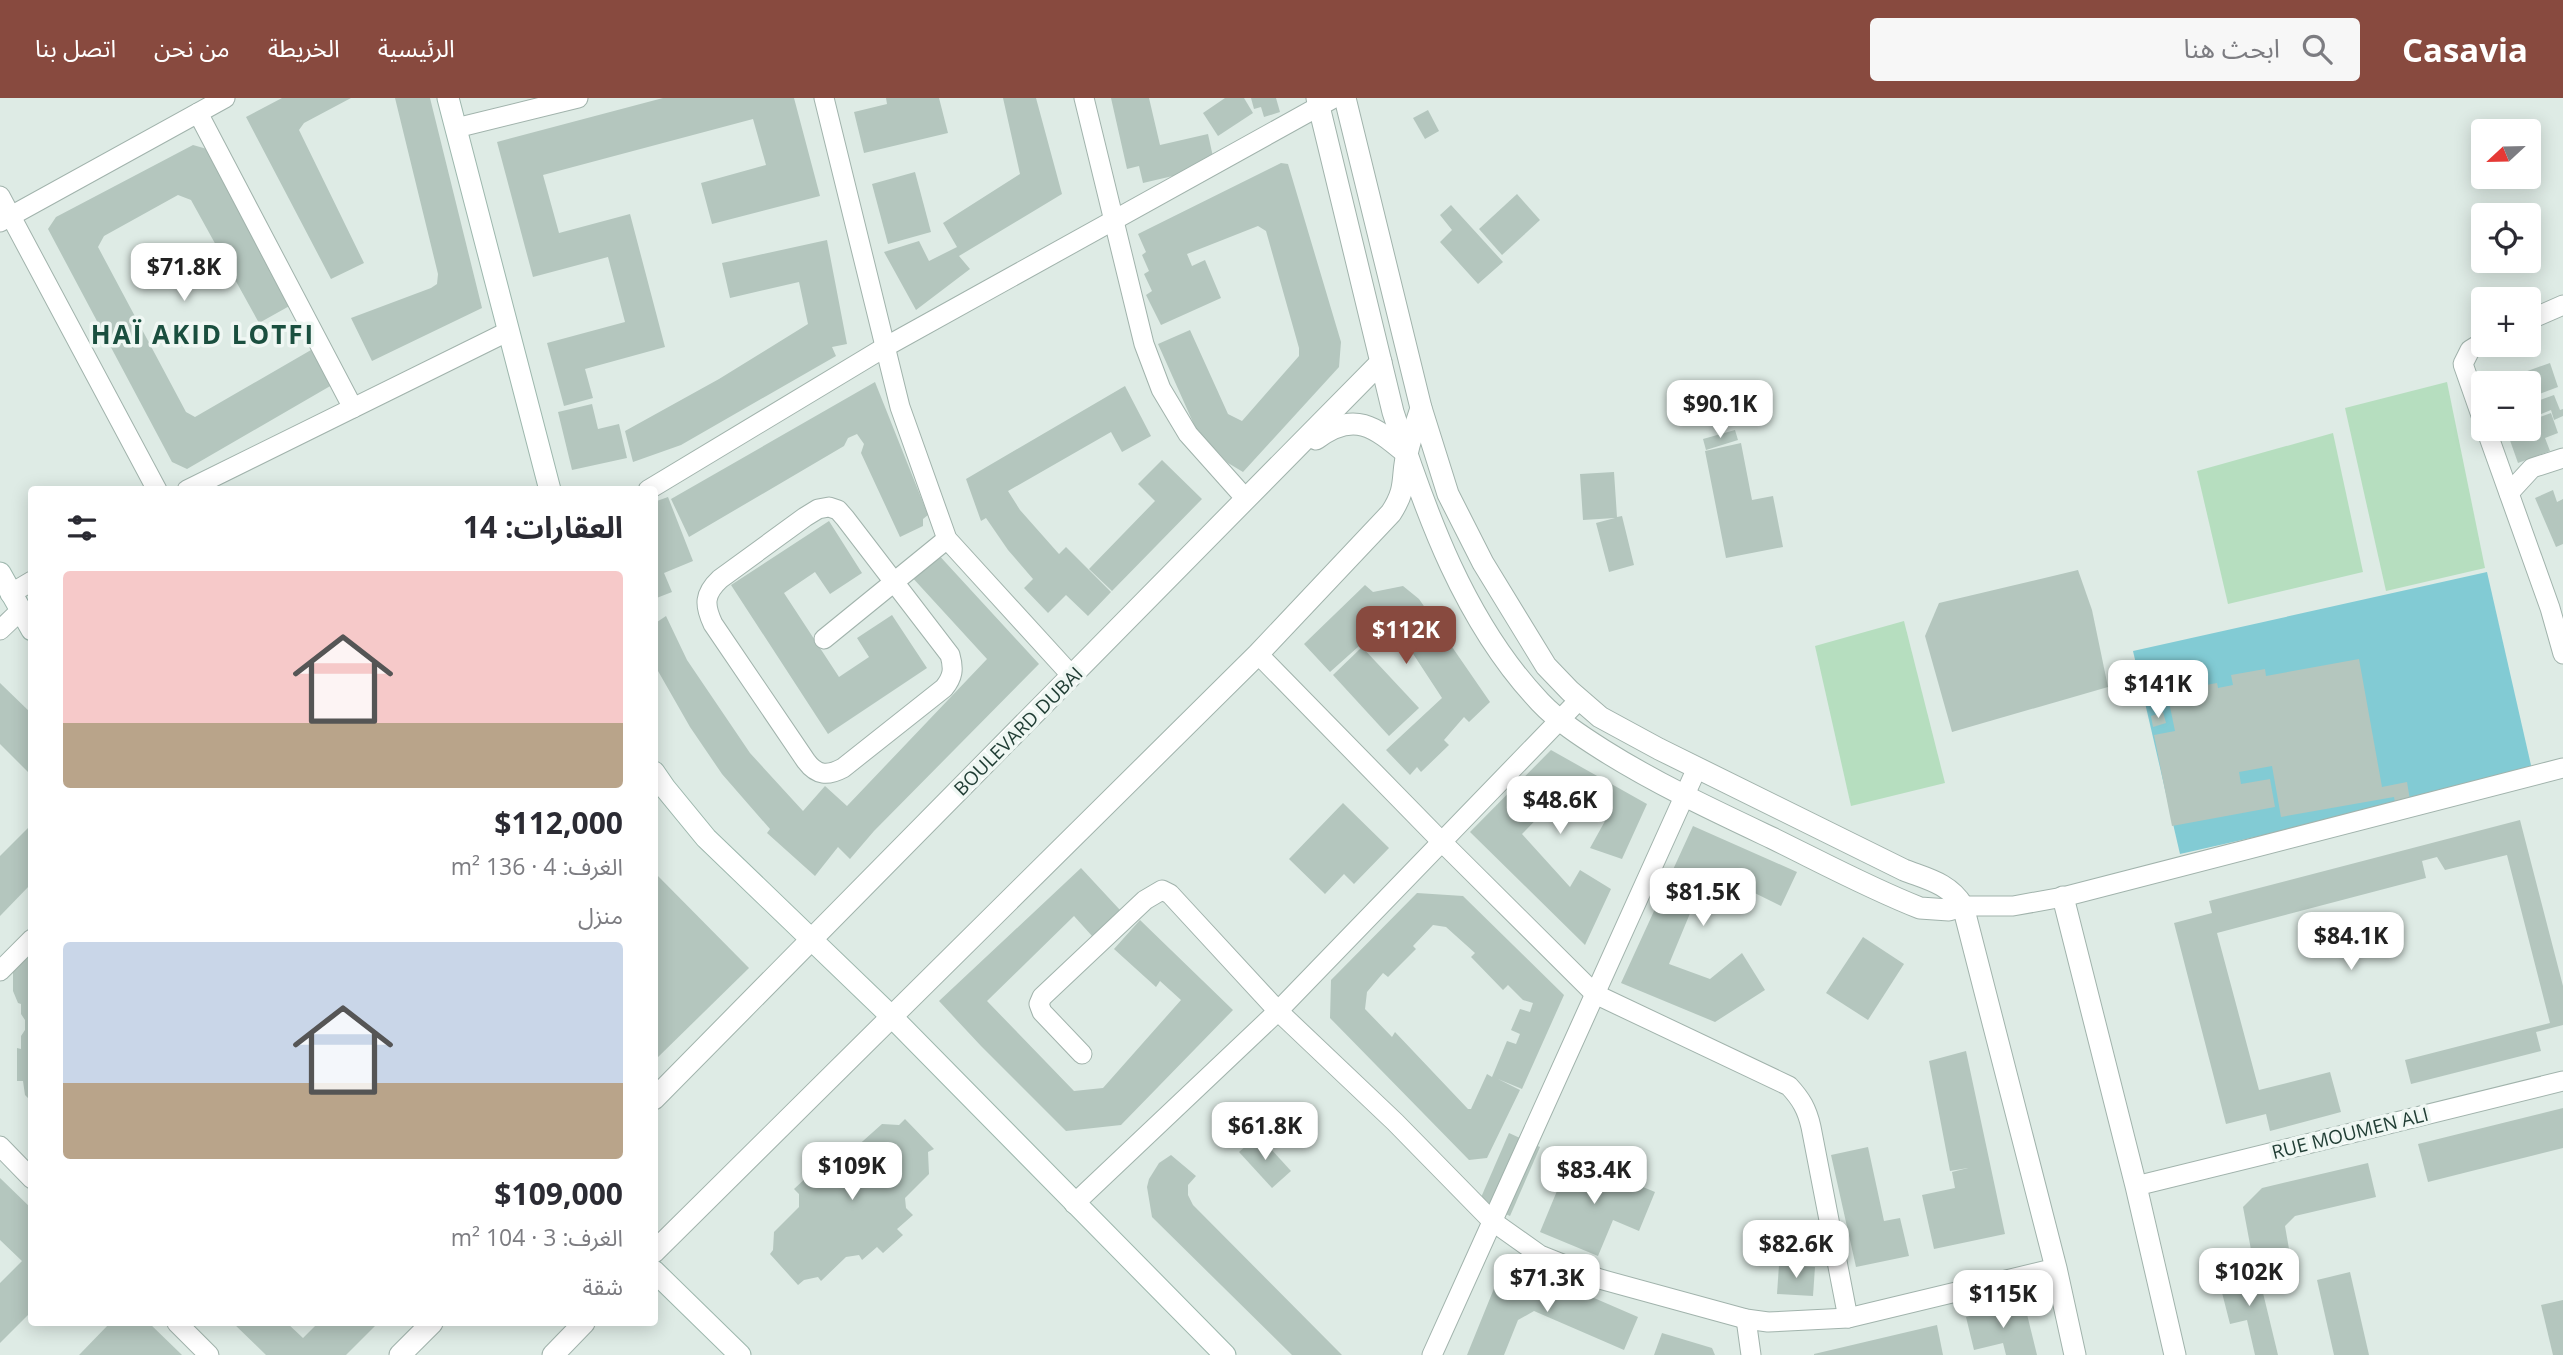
<!DOCTYPE html>
<html lang="ar">
<head>
<meta charset="utf-8">
<style>
  :root { --surface:#fff; --page:#f7f7f7; --text:#2b2b33; --muted:#7c7c81; --accent:#884a3f }
  body { margin:0; font-family:"Open Sans","Noto Sans Arabic",sans-serif; background:var(--page); color:var(--text); direction:rtl; height:100vh; display:flex; flex-direction:column; font-size:26px; white-space:nowrap }
  * { box-sizing:border-box; margin:0 }
  p { font-size:23px; color:var(--muted) }
  .icon { flex:none; width:38px; height:38px; fill:none; stroke:currentColor; stroke-width:2; stroke-linecap:round; stroke-linejoin:round }
  .map { position:relative; flex:1; overflow:hidden; direction:ltr }
  .panel { position:absolute; left:28px; top:388px; width:630px; height:840px; display:flex; flex-direction:column; background:var(--surface); border-radius:7px; box-shadow:0 4px 18px #0003; direction:rtl }
  .panel>* { flex:none }
  .needle { width:46px; rotate:248deg }
  .tools { position:absolute; left:2471px; top:21px; display:grid; gap:14px }
  .tools a { display:grid; place-items:center; width:70px; height:70px; border-radius:7px; background:var(--surface); box-shadow:0 4px 18px #0003; font-size:35px }
  .price { position:absolute; translate:-50% -60px; padding:0 16px; border-radius:14px; background:#fff; color:#222; font-size:23px; line-height:46px; filter:drop-shadow(0 2px 4px #0008) }
  .price::after { content:''; position:absolute; left:50%; top:42px; width:21px; height:16px; margin-left:-10px; background:inherit; clip-path:polygon(0 0,100% 0,50% 100%) }
  .price.active { background:var(--accent); color:#fff }
  ul { padding:0; list-style:none }
  li { display:grid; align-content:center; gap:14px; height:371px; padding:0 35px }
  li span { display:grid; place-items:center; height:217px; border-radius:7px; color:#555 }
  li>.icon { margin-inline-start:auto }
  span .icon { width:126px; height:126px; fill:#fffc; stroke-width:1 }
  li b { font-size:30px }
  h2 { display:flex; justify-content:space-between; align-items:center; height:84px; padding:0 35px; font-size:30px }
  header { display:flex; align-items:center; gap:42px; box-sizing:border-box; height:98px; padding:0 35px; background:var(--accent); color:#fff }
  header strong { font-size:33px }
  nav { display:flex; gap:38px; margin-inline-start:auto; font-size:24px }
  .search { width:490px; height:63px; background:var(--page); display:flex; align-items:center; gap:18px; box-sizing:border-box; padding:0 24px; border-radius:7px; color:var(--muted); font-size:26px }
  .map>svg:first-child { display:block }
  .green { fill:#b6debf }
  .water { fill:#82cbd4 }
  .building { fill:#b4c6be; fill-rule:evenodd }
  .lines { fill:none; stroke-linecap:round; stroke-linejoin:round }
  .minor-casing { stroke:#a1b3ac; stroke-width:21 }
  .tertiary-casing { stroke:#a1b3ac; stroke-width:23 }
  .secondary-casing { stroke:#9db7ad; stroke-width:23 }
  .minor { stroke:#fff; stroke-width:19 }
  .tertiary { stroke:#fff; stroke-width:21 }
  .secondary { stroke:#fff; stroke-width:21 }
  .labels { text-anchor:middle; stroke-width:7; stroke-linejoin:round; paint-order:stroke }
  .street-label { font-size:19px; fill:#1f3c33; stroke:#eff7f3 }
  .district-label { font-size:26px; font-weight:bold; letter-spacing:2px; fill:#1a4f3f; stroke:#eff7f3 }
</style>
</head>
<body>
<header>
<strong>Casavia</strong>
<div class="search"><svg class="icon" aria-label="search" viewBox="0 0 24 24"><circle cx="10" cy="10" r="6"/><path d="M15 15l6 6"/></svg>ابحث هنا</div>
<nav><a>الرئيسية</a><a>الخريطة</a><a>من نحن</a><a>اتصل بنا</a></nav>
</header>
<div class="map">
<svg width="2563" height="1257" viewBox="0 0 2563 1257">
  <rect width="100%" height="100%" fill="#deebe5"/>
  <g class="green">
    <polygon points="2447,284 2485,470 2386,493 2345,310"/>
    <polygon points="2333,335 2363,474 2228,506 2197,373"/>
    <polygon points="1904,523 1945,685 1851,708 1815,548"/>
  </g>
  <polygon class="water" points="2487,474 2533,676 2180,756 2133,553"/>
  <g class="building">
    <polygon points="282,0 351,0 304,25 299,32 364,165 331,181 246,19"/>
    <polygon points="395,0 430,0 482,210 372,263 351,220 431,190 437,186 438,176"/>
    <polygon points="663,0 794,0 820,98 712,126 701,85 766,67 753,21 543,77 559,135 630,116 665,249 585,271 593,300 564,308 547,245 625,224 608,159 533,179 497,44"/>
    <polygon points="886,0 939,0 948,35 864,55 854,14 887,6"/>
    <polygon points="1003,0 1036,0 1062,96 959,158 970,171 916,212 884,154 919,143 929,163 957,149 943,125 1020,76"/>
    <polygon points="1111,0 1149,0 1160,47 1208,36 1215,68 1143,85 1139,68 1127,71"/>
    <polygon points="1225,0 1244,0 1253,15 1218,38 1203,15"/>
    <polygon points="1251,0 1276,0 1280,14 1264,19 1261,9 1254,11"/>
    <polygon points="1428,12 1439,33 1425,41 1413,20"/>
    <polygon points="193,47 207,51 293,206 259,225 191,102 178,97 104,138 98,149 186,314 195,319 311,252 332,287 187,371 172,364 48,131 56,119"/>
    <polygon points="1281,65 1288,66 1341,244 1339,269 1243,374 1228,365 1196,331 1158,246 1190,232 1228,316 1242,323 1299,258 1299,250 1266,133 1258,128 1187,156 1192,168 1205,162 1221,200 1161,227 1146,197 1152,193 1144,176 1149,173 1142,157 1146,154 1138,136"/>
    <polygon points="915,74 931,134 888,146 872,86"/>
    <polygon points="1517,96 1540,122 1502,157 1479,131"/>
    <polygon points="1451,107 1503,164 1478,186 1440,144 1452,132 1440,117"/>
    <polygon points="827,142 847,246 832,249 836,258 681,347 633,364 625,333 719,281 808,226 799,184 730,200 722,165"/>
    <polygon points="2550,265 2558,289 2529,300 2529,285 2507,285 2505,281"/>
    <polygon points="875,284 928,417 923,421 923,428 900,439 861,355 864,346 857,336 848,340 844,348 689,439 671,401"/>
    <polygon points="1125,288 1151,338 1122,354 1111,334 1008,393 1020,412 1059,456 1066,449 1111,494 1088,518 1066,497 1048,515 1024,490 1033,481 1008,452 986,420 981,423 966,381"/>
    <polygon points="2554,297 2560,312 2563,311 2563,318 2554,322 2551,312 2529,321 2529,306"/>
    <polygon points="592,306 598,331 619,326 627,360 572,372 558,314"/>
    <polygon points="2551,315 2558,335 2545,340 2550,353 2518,365 2506,331 2529,331 2529,323"/>
    <polygon points="1735,332 1738,342 1706,352 1703,341"/>
    <polygon points="1741,345 1752,402 1773,398 1783,449 1726,460 1705,353"/>
    <polygon points="1162,362 1202,401 1112,493 1089,471 1155,403 1138,386"/>
    <polygon points="1614,374 1617,419 1622,418 1634,467 1609,474 1596,425 1615,420 1583,422 1580,376"/>
    <polygon points="2553,392 2557,404 2563,401 2563,446 2556,449 2535,400"/>
    <polygon points="668,399 693,463 664,475 672,494 654,501 654,404"/>
    <polygon points="829,423 862,475 830,496 815,474 784,495 839,579 869,559 857,540 892,517 927,570 828,636 731,487"/>
    <polygon points="935,453 1039,566 874,733 850,761 838,749 815,778 767,735 770,731 722,676 690,629 654,566 654,526 666,518 687,562 750,655 803,713 825,688 847,708 987,561 910,477"/>
    <polygon points="2078,472 2092,512 2108,589 1952,634 1925,538 1939,505"/>
    <polygon points="1365,487 1373,494 1403,488 1419,501 1490,604 1469,624 1464,619 1444,642 1449,647 1421,674 1417,669 1410,677 1386,652 1442,600 1406,545 1387,523 1330,574 1304,546"/>
    <polygon points="1362,549 1419,610 1389,638 1333,577"/>
    <polygon points="2359,561 2382,689 2407,684 2410,702 2395,704 2394,699 2281,719 2272,668 2239,674 2241,686 2270,681 2275,709 2172,728 2154,637 2175,633 2167,594 2217,585 2218,590 2233,587 2231,577 2265,571 2266,578"/>
    <polygon points="0,585 32,616 32,678 0,646"/>
    <polygon points="2163,614 2166,625 2153,629 2151,618"/>
    <polygon points="1551,652 1647,706 1622,761 1590,750 1605,723 1560,697 1522,736 1570,789 1580,772 1611,791 1585,847 1470,734"/>
    <polygon points="1343,705 1389,750 1354,786 1344,776 1325,796 1289,761"/>
    <polygon points="2520,722 2563,888 2563,927 2536,934 2541,953 2411,986 2405,962 2550,925 2507,757 2445,772 2437,759 2422,763 2426,780 2217,835 2259,992 2330,974 2341,1014 2270,1033 2266,1016 2226,1026 2174,825 2212,815 2209,803"/>
    <polygon points="32,726 32,785 0,818 0,758"/>
    <polygon points="1693,728 1797,774 1781,808 1708,772 1669,866 1710,881 1742,855 1765,892 1715,924 1621,885"/>
    <polygon points="1081,770 1120,812 1092,838 1074,818 987,903 1074,993 1103,990 1181,902 1160,883 1156,889 1114,851 1140,822 1233,912 1121,1027 1066,1033 981,948 939,903"/>
    <polygon points="654,774 749,870 654,963"/>
    <path d="M1417,795L1463,798L1564,897L1522,991L1498,981L1520,992L1487,1060L1469,1062L1330,920L1331,882ZM1433,827L1446,829L1475,855L1471,859L1503,892L1508,887L1523,902L1533,905L1530,914L1520,911L1511,932L1520,936L1516,946L1507,943L1492,979L1487,976L1471,1011H1468L1395,934L1392,939L1365,911L1367,894L1383,875L1388,879L1416,851L1413,848Z"/>
    <polygon points="1863,839 1904,866 1868,922 1826,895"/>
    <polygon points="32,847 32,1004 25,997 23,983 17,983 17,950 21,951 21,938 25,932 25,922 21,916 21,906 18,905 13,893 13,874 24,855"/>
    <polygon points="1966,953 2005,1136 1934,1151 1922,1097 1955,1090 1952,1074 1968,1070 1950,1073 1929,963"/>
    <polygon points="2563,1010 2563,1050 2428,1084 2418,1046"/>
    <polygon points="905,1021 934,1051 928,1054 929,1076 905,1100 906,1110 913,1117 897,1131 903,1137 883,1155 877,1149 862,1162 859,1157 846,1159 821,1183 818,1179 804,1182 798,1187 770,1156 773,1152 774,1134 799,1109 799,1096 794,1091 808,1078 804,1073 820,1057 825,1063 841,1047 845,1050 854,1051 882,1026 899,1027"/>
    <polygon points="1509,1035 1540,1049 1510,1118 1479,1104"/>
    <polygon points="1258,1037 1291,1073 1272,1090 1239,1054"/>
    <polygon points="1868,1049 1884,1123 1900,1120 1909,1158 1856,1169 1831,1057"/>
    <polygon points="1171,1057 1196,1078 1188,1087 1188,1097 1193,1107 1342,1257 1292,1257 1152,1119 1147,1089 1149,1081 1159,1065"/>
    <polygon points="1571,1059 1655,1094 1639,1133 1613,1122 1598,1158 1540,1134"/>
    <polygon points="2368,1065 2376,1099 2295,1118 2285,1128 2289,1151 2252,1157 2243,1109 2262,1090"/>
    <polygon points="0,1080 32,1111 32,1213 0,1245 0,1185 22,1163 0,1142"/>
    <polygon points="1779,1167 1815,1169 1813,1198 1777,1196"/>
    <polygon points="2257,1170 2278,1257 2255,1257 2247,1222 2230,1226 2218,1179"/>
    <polygon points="1534,1174 1638,1219 1624,1252 1534,1213 1518,1222 1504,1257 1467,1257 1495,1188"/>
    <polygon points="2350,1174 2369,1257 2334,1257 2317,1182"/>
    <polygon points="2563,1202 2563,1257 2553,1257 2541,1207"/>
    <polygon points="2024,1204 2037,1257 2006,1257 2003,1245 1974,1252 1966,1219"/>
    <polygon points="110,1225 149,1225 182,1257 79,1257"/>
    <polygon points="233,1225 287,1225 303,1240 318,1225 378,1225 346,1257 266,1257"/>
    <polygon points="1937,1227 1943,1257 1814,1257 1814,1256"/>
    <polygon points="1662,1235 1712,1250 1715,1257 1654,1257"/>
  </g>
  <g class="lines">
    <g class="minor-casing">
      <g id="minor">
        <polyline points="824,0 900,309 947,441 1072,578"/>
        <polyline points="1084,0 1144,246 1161,291 1188,336 1246,401"/>
        <polyline points="198,15 353,310"/>
        <polyline points="456,30 578,0"/>
        <polyline points="0,98 157,392"/>
        <polyline points="0,124 225,0"/>
        <polyline points="2529,222 2563,207"/>
        <polyline points="2483,244 2470,252 2463,266 2483,323"/>
        <polyline points="2486,331 2550,510 2563,556"/>
        <polyline points="187,392 507,234"/>
        <polyline points="648,392 887,248 1334,0"/>
        <polyline points="2509,395 2532,370 2563,360"/>
        <path d="M829,409L838,412L845,420L950,557C954,571 953,579 944,590L843,670C828,678 817,678 806,663L713,526C704,507 704,496 720,481L805,419L818,411Z"/>
        <polyline points="10,496 32,483"/>
        <polyline points="0,532 20,513"/>
        <polyline points="824,541 947,441"/>
        <path d="M1258,556L1441,743L1595,896L1789,988C1801,1001 1807,1011 1811,1029L1848,1220"/>
        <polyline points="1963,808 2013,808 2063,799 2563,670"/>
        <polyline points="0,873 32,841"/>
        <polyline points="1082,956 1042,914 1039,906 1042,899 1145,802 1162,792 1170,796 1278,913 1395,1024 1492,1123 1540,1157 1600,1181 1746,1221 1768,1224 1848,1220 2056,1170"/>
        <polyline points="0,1048 32,1081"/>
        <polyline points="2136,1088 2563,983"/>
        <polyline points="1074,1106 1278,913 1579,602"/>
        <polyline points="1746,1221 1751,1257"/>
        <polyline points="177,1225 209,1257"/>
        <polyline points="1432,1257 1697,670"/>
      </g>
    </g>
    <g class="tertiary-casing">
      <g id="tertiary">
        <path d="M1317,0L1393,314C1426,416 1465,525 1540,604C1558,623 1581,638 1603,652C1657,686 1715,713 1772,740C1821,764 1869,790 1920,810L1949,812L1963,808"/>
        <path d="M1345,0L1421,310L1448,396L1483,465L1546,568L1570,593L1600,619L1659,651L1904,772C1927,781 1949,785 1963,808L2056,1170L2075,1257"/>
        <path d="M1316,341C1354,312 1375,329 1406,355"/>
        <polyline points="2063,799 2136,1088 2175,1257"/>
        <polyline points="654,1001 1381,264"/>
        <path d="M654,1154L1258,556L1391,415C1409,387 1400,379 1408,352C1411,338 1417,324 1421,310"/>
        <polyline points="400,1257 432,1225"/>
        <polyline points="553,1257 584,1225"/>
      </g>
    </g>
    <g class="secondary-casing">
      <g id="secondary">
        <polyline points="448,0 550,392"/>
        <polyline points="0,475 32,532"/>
        <polyline points="654,674 665,690 706,740 891,918 1225,1257"/>
        <polyline points="654,1173 740,1257"/>
      </g>
    </g>
    <use href="#minor" class="minor"/>
    <use href="#tertiary" class="tertiary"/>
    <use href="#secondary" class="secondary"/>
  </g>
  <g class="labels">
    <g class="street-label">
      <text transform="translate(1018 633) rotate(-45)" y="7">BOULEVARD DUBAI</text>
      <text transform="translate(2350 1035) rotate(-14)" y="7">RUE MOUMEN ALI</text>
    </g>
    <g class="district-label">
      <text x="203" y="246">HAÏ AKID LOTFI</text>
    </g>
  </g>
</svg>
<div class="tools">
<a><svg class="needle" viewBox="-14 -14 28 28"><path d="M0-13l5 13h-10z" fill="#e53935"/><path d="M0 13l5-13h-10z" fill="#7c7c81"/></svg></a>
<a><svg class="icon" aria-label="locate" viewBox="0 0 24 24"><circle cx="12" cy="12" r="6"/><path d="M12 2v4M12 18v4M2 12h4M18 12h4"/></svg></a>
<a>+</a>
<a>−</a>
</div>
<b class="price" style="left:184px;top:205px">$71.8K</b>
<b class="price" style="left:1720px;top:342px">$90.1K</b>
<b class="price active" style="left:1406px;top:568px">$112K</b>
<b class="price" style="left:2158px;top:622px">$141K</b>
<b class="price" style="left:1560px;top:738px">$48.6K</b>
<b class="price" style="left:1703px;top:830px">$81.5K</b>
<b class="price" style="left:2351px;top:874px">$84.1K</b>
<b class="price" style="left:1265px;top:1064px">$61.8K</b>
<b class="price" style="left:852px;top:1104px">$109K</b>
<b class="price" style="left:1594px;top:1108px">$83.4K</b>
<b class="price" style="left:1796px;top:1182px">$82.6K</b>
<b class="price" style="left:2249px;top:1210px">$102K</b>
<b class="price" style="left:1547px;top:1216px">$71.3K</b>
<b class="price" style="left:2003px;top:1232px">$115K</b>
<section class="panel">
<h2>العقارات: 14<svg class="icon" aria-label="filters" viewBox="0 0 24 24"><path d="M4 7h16M4 17h16"/><circle cx="9" cy="7" r="2"/><circle cx="15" cy="17" r="2"/></svg></h2>
<ul>
<li><span style="background:linear-gradient(#f6c9c9 70%,#b9a48a 0)"><svg class="icon" aria-label="home" viewBox="0 0 24 24"><path d="M3 11l9-7 9 7M6 9v11h12V9"/></svg></span><div><b>$112,000</b><p>الغرف: 4 · 136 m²</p><p>منزل</p></div></li>
<li><span style="background:linear-gradient(#c9d6e8 65%,#b9a48a 0)"><svg class="icon" aria-label="home" viewBox="0 0 24 24"><path d="M3 11l9-7 9 7M6 9v11h12V9"/></svg></span><div><b>$109,000</b><p>الغرف: 3 · 104 m²</p><p>شقة</p></div></li>
</ul>
</section>
</div>
</body>
</html>
